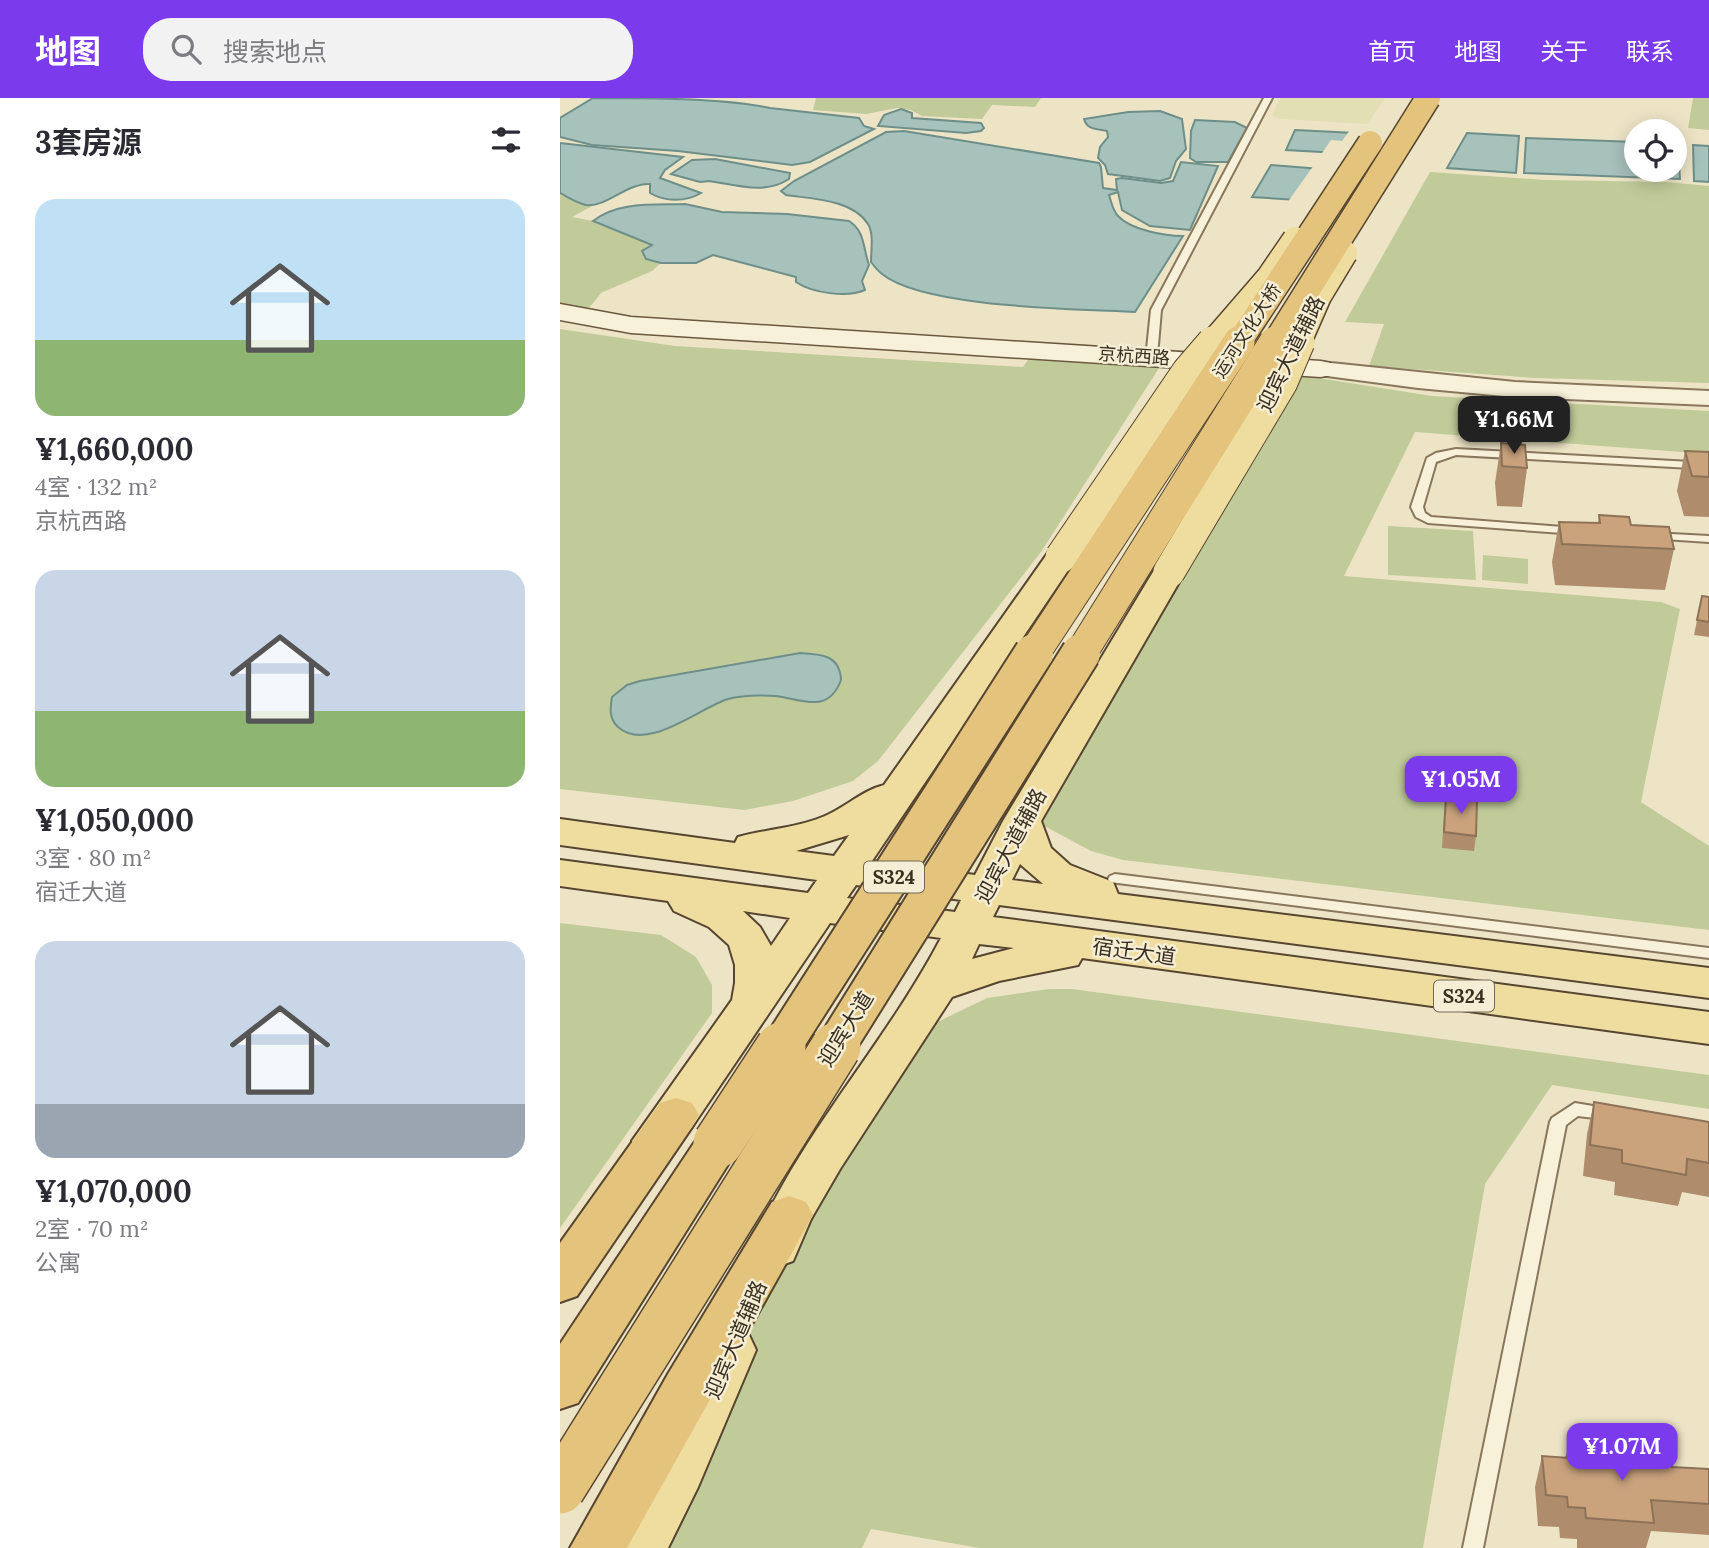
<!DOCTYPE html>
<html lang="zh">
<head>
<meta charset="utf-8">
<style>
  :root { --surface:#fff; --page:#f2f2f3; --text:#2b2b33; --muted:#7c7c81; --accent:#7c3aed }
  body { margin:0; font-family:Lora,"Noto Sans SC",serif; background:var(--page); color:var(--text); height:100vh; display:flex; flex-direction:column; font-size:26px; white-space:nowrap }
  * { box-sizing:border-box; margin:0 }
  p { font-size:23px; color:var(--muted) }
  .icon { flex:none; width:38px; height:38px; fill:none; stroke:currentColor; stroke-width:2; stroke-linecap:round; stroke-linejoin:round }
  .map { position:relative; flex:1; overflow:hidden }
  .sheet { display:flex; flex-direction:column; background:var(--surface); width:560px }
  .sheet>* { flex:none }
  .tools { position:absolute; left:1064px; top:21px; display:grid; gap:14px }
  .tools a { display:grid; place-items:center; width:63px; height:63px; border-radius:50%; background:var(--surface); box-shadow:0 4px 18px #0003; font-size:35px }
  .price { position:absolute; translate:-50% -60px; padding:0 16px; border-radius:14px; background:var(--accent); color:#fff; font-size:23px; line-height:46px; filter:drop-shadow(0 2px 4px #0008) }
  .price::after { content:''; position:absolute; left:50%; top:42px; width:21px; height:16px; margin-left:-10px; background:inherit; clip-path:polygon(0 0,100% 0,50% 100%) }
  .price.selected { background:#222; color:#fff }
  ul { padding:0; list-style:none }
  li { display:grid; align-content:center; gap:14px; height:371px; padding:0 35px }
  li span { display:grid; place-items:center; height:217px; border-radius:21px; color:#555 }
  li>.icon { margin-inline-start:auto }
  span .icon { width:126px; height:126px; fill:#fffc; stroke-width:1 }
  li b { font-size:30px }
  h2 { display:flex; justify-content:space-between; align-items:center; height:84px; padding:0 35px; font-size:30px }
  header { display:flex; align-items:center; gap:42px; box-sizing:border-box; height:98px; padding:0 35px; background:var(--accent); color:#fff }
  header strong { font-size:33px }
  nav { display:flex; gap:38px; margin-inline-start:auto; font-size:24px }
  .search { width:490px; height:63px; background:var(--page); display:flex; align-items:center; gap:18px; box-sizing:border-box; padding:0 24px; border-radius:28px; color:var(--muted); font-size:26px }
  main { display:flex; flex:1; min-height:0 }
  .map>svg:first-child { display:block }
  .farmland { fill:#e2dfb4 }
  .green { fill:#c1cb9a }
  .water { fill:#a7c1bb; stroke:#6e8f89; stroke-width:2 }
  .pier { fill:#ede4c6 }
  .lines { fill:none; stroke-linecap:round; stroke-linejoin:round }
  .service-casing { stroke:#88775c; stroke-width:4 }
  .tertiary-casing { stroke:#88775c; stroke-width:4 }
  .secondary-casing { stroke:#6a583f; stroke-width:3 }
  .primary-casing { stroke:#564530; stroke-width:4 }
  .trunk-casing { stroke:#564530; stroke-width:4 }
  .service { fill:#f8f1d9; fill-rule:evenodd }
  .tertiary { fill:#f8f1d9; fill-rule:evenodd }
  .secondary { fill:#f8f1d9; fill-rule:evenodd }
  .primary { fill:#efdc9f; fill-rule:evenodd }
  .trunk { fill:#e4c47c; fill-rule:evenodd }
  .primary-bridge-far1-casing { stroke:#564530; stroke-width:27; stroke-linecap:butt }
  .primary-bridge-casing { stroke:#564530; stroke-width:33; stroke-linecap:butt }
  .trunk-bridge-far3-casing { stroke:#564530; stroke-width:27; stroke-linecap:butt }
  .trunk-bridge-far2-casing { stroke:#564530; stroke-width:33; stroke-linecap:butt }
  .trunk-bridge-far1-casing { stroke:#564530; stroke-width:42; stroke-linecap:butt }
  .trunk-bridge-casing { stroke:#564530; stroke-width:52; stroke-linecap:butt }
  .primary-bridge-far1 { stroke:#efdc9f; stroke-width:24 }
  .primary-bridge { stroke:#efdc9f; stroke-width:31 }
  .trunk-bridge-far3 { stroke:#e4c47c; stroke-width:24 }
  .trunk-bridge-far2 { stroke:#e4c47c; stroke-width:31 }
  .trunk-bridge-far1 { stroke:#e4c47c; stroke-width:38 }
  .trunk-bridge { stroke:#e4c47c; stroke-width:49 }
  .wall { fill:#ae8c6c }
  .building { fill:#caa37d; stroke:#8d7258; stroke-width:2 }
  .labels { text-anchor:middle; stroke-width:5; stroke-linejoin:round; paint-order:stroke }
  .far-street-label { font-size:18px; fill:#392e20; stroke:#f5eed5 }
  .shield { fill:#f5eed5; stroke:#716856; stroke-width:2 }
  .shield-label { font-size:19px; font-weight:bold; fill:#392e20 }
  .street-label { font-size:21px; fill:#392e20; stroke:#f5eed5 }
</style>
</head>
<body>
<header>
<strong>地图</strong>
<div class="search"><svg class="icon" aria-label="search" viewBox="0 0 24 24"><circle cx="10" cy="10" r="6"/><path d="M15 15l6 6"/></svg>搜索地点</div>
<nav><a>首页</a><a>地图</a><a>关于</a><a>联系</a></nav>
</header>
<main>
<section class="sheet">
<h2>3套房源<svg class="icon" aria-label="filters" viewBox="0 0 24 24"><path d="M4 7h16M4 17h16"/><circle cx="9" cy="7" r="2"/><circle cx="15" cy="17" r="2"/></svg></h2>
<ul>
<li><span style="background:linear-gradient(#bfe0f5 65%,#8fb573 0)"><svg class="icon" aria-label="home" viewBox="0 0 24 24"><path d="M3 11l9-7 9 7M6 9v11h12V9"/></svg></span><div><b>¥1,660,000</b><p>4室 · 132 m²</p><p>京杭西路</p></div></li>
<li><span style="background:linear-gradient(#c9d6e8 65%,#8fb573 0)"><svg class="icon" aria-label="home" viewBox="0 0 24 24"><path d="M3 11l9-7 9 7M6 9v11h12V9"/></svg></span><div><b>¥1,050,000</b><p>3室 · 80 m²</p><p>宿迁大道</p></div></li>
<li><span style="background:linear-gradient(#c9d6e8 75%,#9aa5b1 0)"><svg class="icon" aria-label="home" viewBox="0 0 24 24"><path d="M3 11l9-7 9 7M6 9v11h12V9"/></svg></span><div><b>¥1,070,000</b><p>2室 · 70 m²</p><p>公寓</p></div></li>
</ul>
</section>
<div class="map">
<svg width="1149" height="1450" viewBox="0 0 1149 1450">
  <rect width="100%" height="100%" fill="#ede4c6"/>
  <polygon class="farmland" points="720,0 825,0 807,26 720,21 712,18"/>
  <g class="green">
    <polygon points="256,0 481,0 475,9 432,7 422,21 362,18 351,12 337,10 306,16 253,12"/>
    <polygon points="1133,0 1149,0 1149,32 1128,30"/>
    <polygon points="870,74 985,82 1106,84 1149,88 1149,285 976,280 809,268 824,226 785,224"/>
    <polygon points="0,95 23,106 34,107 12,119 33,123 93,147 82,153 86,161 101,165 92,173 41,195 25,215 0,209"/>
    <polygon points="0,231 115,248 463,269 470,259 601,267 481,454 318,663 293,683 233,703 184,712 0,691"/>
    <polygon points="727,275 872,298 1149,313 1149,356 855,334 784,478 1101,504 1120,511 1081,704 1149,748 1149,832 563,762 531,753 477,724"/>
    <polygon points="828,428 913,433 916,482 828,477"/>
    <polygon points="923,457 968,461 968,486 922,482"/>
    <polygon points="0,825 101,837 136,859 152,887 152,915 0,1130"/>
    <polygon points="489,891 512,891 1149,977 1149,1011 992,987 925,1086 863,1450 419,1450 311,1431 302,1450 44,1450 365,930 427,900"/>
  </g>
  <g class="water">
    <path d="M33,0C84,0 164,0 210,10L299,20L304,28L314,31L250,64L232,67L118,53L32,47L0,39V20Z"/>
    <polygon points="341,11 352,15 352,20 421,25 424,30 421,33 406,35 318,28 324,17"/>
    <path d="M600,13L622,21L626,51L616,63L610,80L600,83L548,76L545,67L538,60L540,49L548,39L547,33C537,31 527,32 524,21L568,14Z"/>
    <polygon points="635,22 675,24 687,30 668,64 636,64 630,60 631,33"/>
    <polygon points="735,32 836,37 833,58 726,52"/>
    <path d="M344,33L539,65L541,69L543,90L557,92L556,81L562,80L601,85L613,83L621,64L658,68L630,132L590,128L562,112L558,94L549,97C551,103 553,113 558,118C571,132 605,138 623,138L575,214C518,211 364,210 322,176C318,173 314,168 311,164C311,152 314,136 308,126C292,101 251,101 226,97L221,93L234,83L326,34Z"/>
    <polygon points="907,35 959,38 956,75 887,70"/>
    <polygon points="966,40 1076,44 1076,72 1115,72 1115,46 1118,46 1120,81 964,75"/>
    <path d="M0,45L123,59L105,72L100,80L141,95C126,104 105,104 90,95V86C67,85 45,110 26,107C17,105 8,99 0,95Z"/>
    <polygon points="1133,47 1149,48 1149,84 1134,83"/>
    <path d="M155,61L230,75L229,81C205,97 176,87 149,83L140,84L111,76L132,62Z"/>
    <polygon points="711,67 812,75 737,102 692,99"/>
    <path d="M125,106L162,114L227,116L289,123C305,133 303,150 309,167L302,183L305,192C287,200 252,195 236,184V179L153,157L136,165H101L86,161L82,153L92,147L33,123C58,103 95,107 125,106Z"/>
    <path d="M240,555C261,556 280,557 281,582C268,617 241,601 216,598C201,597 182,597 168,601C139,610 87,655 58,629C49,621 50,610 52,599L67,587L80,583Z"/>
  </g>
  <g class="pier">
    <polygon points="790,32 837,34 833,61 760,58 771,42 782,43"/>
    <polygon points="754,67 813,71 784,112 727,105"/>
  </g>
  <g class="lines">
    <g class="service-casing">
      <g id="service">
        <polygon points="704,0 712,0 601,212 598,247 594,261 586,261 591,212"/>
        <polygon points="896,351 1149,365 1149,371 896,357 876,364 863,409 865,415 871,419 1016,430 1022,433 1016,436 868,425 856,419 851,409 867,360 876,355"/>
        <polygon points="1092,435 1149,438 1149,444 1088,440 1088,436"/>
        <polygon points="555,776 1149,850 1149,860 550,784 548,781 550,778"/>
        <polygon points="1015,1005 1057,1012 1059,1016 1057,1020 1051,1022 1018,1018 1006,1027 923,1450 903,1450 990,1024 992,1020"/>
      </g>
    </g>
    <g class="tertiary-casing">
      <polygon id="tertiary" points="761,264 955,284 1149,293 1149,307 955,299 858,290 752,276 749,271 752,266"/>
    </g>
    <g class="secondary-casing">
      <polygon id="secondary" points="0,206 71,219 761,263 770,265 774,271 770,277 761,279 71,235 0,222"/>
    </g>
    <g class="primary-casing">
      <g id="primary">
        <path d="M501,449L512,452L517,459L312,763L415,777L443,723L593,474L597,467L609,464L621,467L625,474L481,723L491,750L510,767L553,784L558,796L1149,870V900L439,807L433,819L1149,914V946L522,860L518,867L439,883L392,899L280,1071L251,1121L233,1163L216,1169L199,1163L192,1149C239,1037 325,947 381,840L270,825L132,1029C114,1051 109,1065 79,1055L72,1043L172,902L175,885V867L169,847L149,829L114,813L108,803L0,788V762L248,795L257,782L0,747V721L175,745L178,739C207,731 237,730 265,718C286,709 303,692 324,687L490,452ZM289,737L274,758L236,753ZM460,766L482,785L483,786L452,782ZM296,787L401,802L395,814L287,800ZM183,813L230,820L211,848L200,829ZM419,846L454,850L412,861Z"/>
        <polygon points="171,1230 189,1237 196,1252 138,1389 108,1450 51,1450 91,1373 153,1237"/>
      </g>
    </g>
    <g class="trunk-casing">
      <g id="trunk">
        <polygon points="116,1000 132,1005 139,1017 132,1029 17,1198 0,1204 0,1145 100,1005"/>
        <polygon points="158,1027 174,1033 181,1045 174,1057 18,1305 0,1311 0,1246 142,1033"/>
        <polygon points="229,1098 246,1104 253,1117 67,1450 10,1450 108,1276 212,1104"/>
      </g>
    </g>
    <use href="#service" class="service"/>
    <use href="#tertiary" class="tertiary"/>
    <use href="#secondary" class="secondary"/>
    <use href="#primary" class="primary"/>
    <use href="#trunk" class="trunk"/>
    <g class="primary-bridge-far1-casing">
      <g id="primary-bridge-far1">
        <polyline points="651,246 709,179 735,141"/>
        <polyline points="738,246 759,198 785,155"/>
      </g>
    </g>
    <g class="primary-bridge-casing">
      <g id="primary-bridge">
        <polyline points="501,459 628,273 653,244"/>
        <polyline points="609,474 722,284 739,244"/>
      </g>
    </g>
    <g class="trunk-bridge-far3-casing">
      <g id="trunk-bridge-far3">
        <polyline points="678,246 810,45"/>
        <polyline points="714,246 868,0"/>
      </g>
    </g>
    <g class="trunk-bridge-far2-casing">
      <g id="trunk-bridge-far2">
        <polyline points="473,557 679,244"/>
        <polyline points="520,557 715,244"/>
      </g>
    </g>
    <g class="trunk-bridge-far1-casing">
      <g id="trunk-bridge-far1">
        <polyline points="220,951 474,555"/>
        <polyline points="274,951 521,555"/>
      </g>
    </g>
    <g class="trunk-bridge-casing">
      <g id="trunk-bridge">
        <polyline points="158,1045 221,949"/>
        <polyline points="0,1391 276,949"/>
      </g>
    </g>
    <use href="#primary-bridge-far1" class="primary-bridge-far1"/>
    <use href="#primary-bridge" class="primary-bridge"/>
    <use href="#trunk-bridge-far3" class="trunk-bridge-far3"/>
    <use href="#trunk-bridge-far2" class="trunk-bridge-far2"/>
    <use href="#trunk-bridge-far1" class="trunk-bridge-far1"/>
    <use href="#trunk-bridge" class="trunk-bridge"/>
  </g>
  <g class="wall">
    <polygon points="941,345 967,370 962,409 937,408 935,385"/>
    <polygon points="1125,353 1149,354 1149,419 1124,418 1117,393"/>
    <polygon points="1039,417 1071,427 1114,451 1105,492 995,487 992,464 999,424 1038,425"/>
    <polygon points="1142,498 1149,499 1149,539 1134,537"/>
    <polygon points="886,699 916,738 914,753 882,750 884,715"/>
    <polygon points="1034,1004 1149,1024 1149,1099 1122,1094 1118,1108 1054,1097 1055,1084 1023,1078 1027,1036"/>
    <polygon points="1008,1351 1112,1369 1149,1371 1149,1437 1091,1433 1086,1450 1017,1450 1017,1441 1000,1440 999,1429 978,1428 975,1389 982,1358 1005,1360"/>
  </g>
  <g class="building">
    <polygon points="941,345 965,347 967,370 942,368"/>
    <polygon points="1125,353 1149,354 1149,379 1132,378"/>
    <polygon points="1039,417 1069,419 1071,427 1109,429 1114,451 1002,446 999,424 1040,425"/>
    <polygon points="1142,498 1149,499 1149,524 1137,522"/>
    <polygon points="886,699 917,702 916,738 884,734"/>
    <polygon points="1034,1004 1149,1024 1149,1065 1127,1061 1126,1077 1062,1065 1062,1052 1030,1047"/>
    <polygon points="1008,1351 1110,1357 1112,1369 1149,1371 1149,1406 1091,1402 1094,1425 1026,1420 1025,1410 1008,1409 1007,1399 986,1397 982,1358 1009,1360"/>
  </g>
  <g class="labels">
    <g class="far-street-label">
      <text transform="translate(687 233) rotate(-57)" y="6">运河文化大桥</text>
      <text transform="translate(574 258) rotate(4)" y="6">京杭西路</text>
    </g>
    <g class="shield">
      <rect x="304" y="763.5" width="60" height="31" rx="5"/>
      <rect x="874" y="882.5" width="60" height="31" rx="5"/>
    </g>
    <g class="shield-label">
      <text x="334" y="786">S324</text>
      <text x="904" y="905">S324</text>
    </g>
    <g class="street-label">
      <text transform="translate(731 256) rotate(-64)" y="7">迎宾大道辅路</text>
      <text transform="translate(451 748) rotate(-62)" y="7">迎宾大道辅路</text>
      <text transform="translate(574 854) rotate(8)" y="7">宿迁大道</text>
      <text transform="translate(286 931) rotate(-58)" y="7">迎宾大道</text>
      <text transform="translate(176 1242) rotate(-67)" y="7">迎宾大道辅路</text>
    </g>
  </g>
</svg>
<div class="tools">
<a><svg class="icon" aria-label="locate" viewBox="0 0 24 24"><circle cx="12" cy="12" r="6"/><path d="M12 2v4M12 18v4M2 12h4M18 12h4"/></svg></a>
</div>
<b class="price selected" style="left:954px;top:358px">¥1.66M</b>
<b class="price" style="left:901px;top:718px">¥1.05M</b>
<b class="price" style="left:1062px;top:1385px">¥1.07M</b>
</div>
</main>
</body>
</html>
